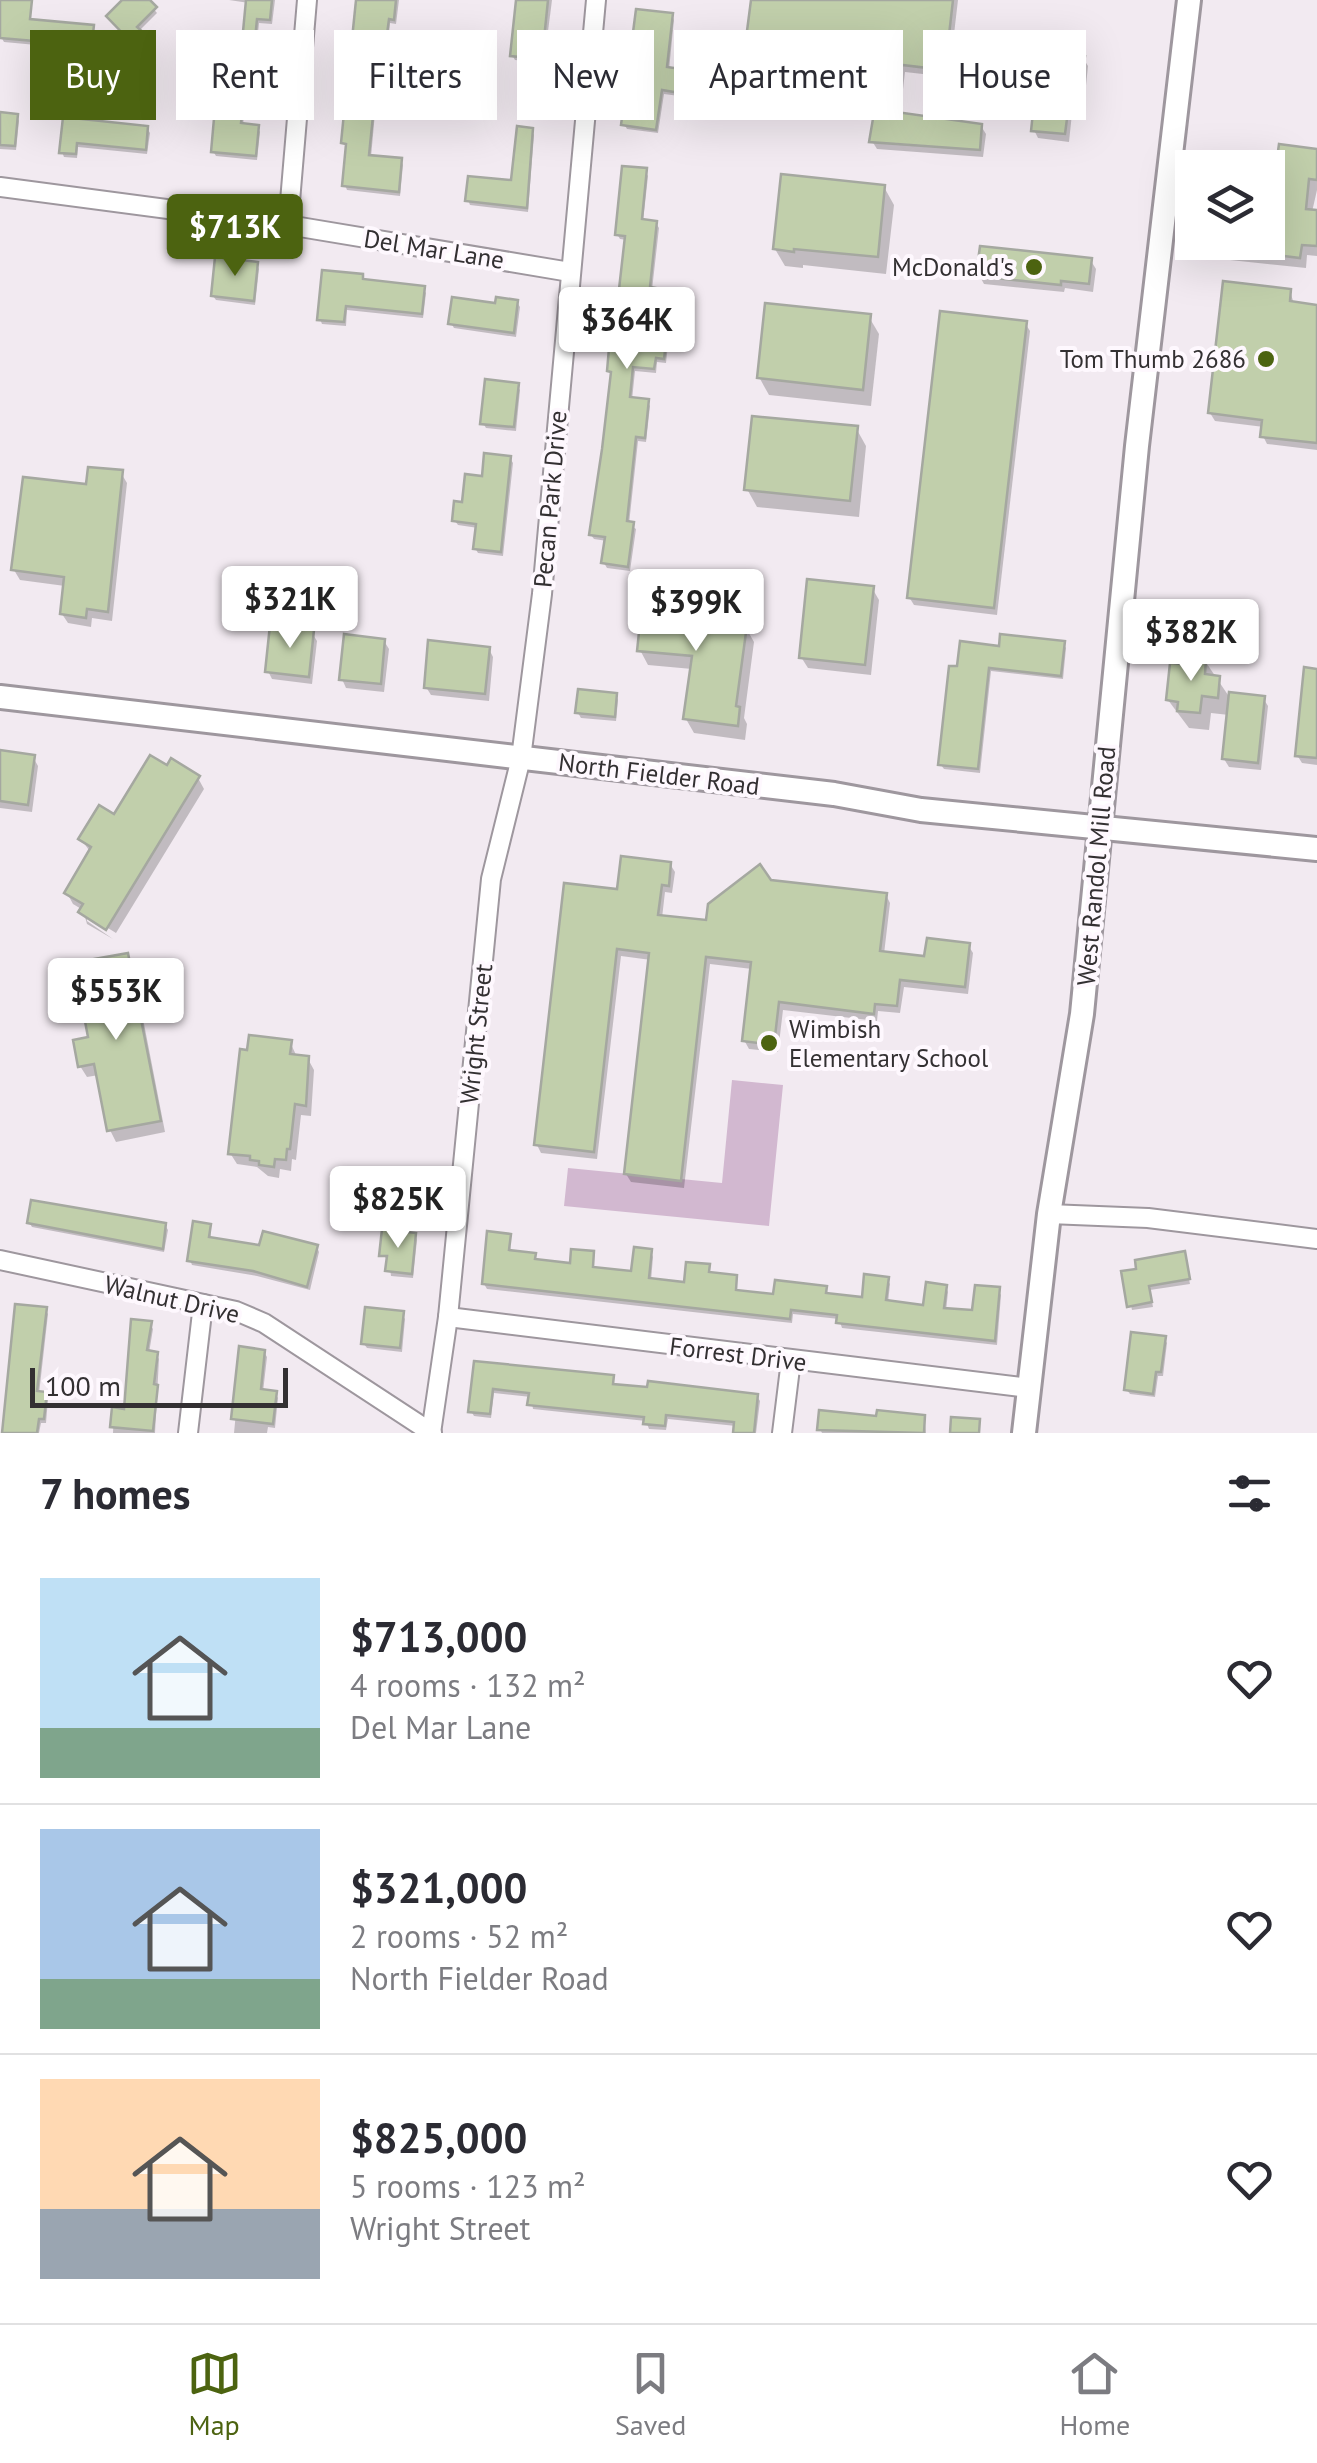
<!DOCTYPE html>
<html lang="en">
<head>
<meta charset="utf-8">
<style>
  :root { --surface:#fff; --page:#f7f7f7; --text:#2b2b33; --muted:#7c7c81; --line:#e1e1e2; --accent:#4c6310 }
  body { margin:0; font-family:"PT Sans",sans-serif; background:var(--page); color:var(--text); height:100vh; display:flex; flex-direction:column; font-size:38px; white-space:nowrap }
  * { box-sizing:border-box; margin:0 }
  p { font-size:32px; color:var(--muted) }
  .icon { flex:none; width:55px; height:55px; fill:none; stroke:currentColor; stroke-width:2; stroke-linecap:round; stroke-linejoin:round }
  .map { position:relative; height:1433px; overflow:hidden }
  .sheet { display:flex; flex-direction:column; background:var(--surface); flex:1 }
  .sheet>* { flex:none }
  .top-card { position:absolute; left:30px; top:30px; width:1258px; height:90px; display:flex; gap:20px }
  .fabs { position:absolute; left:1175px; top:150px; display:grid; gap:20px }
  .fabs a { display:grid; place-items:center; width:110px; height:110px; border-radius:0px; background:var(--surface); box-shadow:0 10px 40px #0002; font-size:50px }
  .scale { position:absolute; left:30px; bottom:25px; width:258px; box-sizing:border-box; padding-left:10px; border:5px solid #333032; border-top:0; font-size:28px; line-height:35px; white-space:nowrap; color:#333032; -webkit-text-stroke:8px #fef8fe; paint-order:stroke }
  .price { position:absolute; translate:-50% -85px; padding:0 22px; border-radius:10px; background:#fff; color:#222; font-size:32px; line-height:65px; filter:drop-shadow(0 2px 5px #0008) }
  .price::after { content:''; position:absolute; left:50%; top:60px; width:30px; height:22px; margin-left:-15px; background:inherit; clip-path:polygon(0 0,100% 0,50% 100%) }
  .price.active { background:var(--accent); color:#fff }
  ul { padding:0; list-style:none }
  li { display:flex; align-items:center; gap:30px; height:250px; padding:0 40px }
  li+li { border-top:2px solid var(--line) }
  li span { display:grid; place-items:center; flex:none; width:280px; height:200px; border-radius:0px; color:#555 }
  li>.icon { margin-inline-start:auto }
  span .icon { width:120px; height:120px; fill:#fffc; stroke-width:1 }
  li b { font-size:42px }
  h2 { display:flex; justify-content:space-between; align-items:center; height:120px; padding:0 40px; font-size:42px }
  .pill { padding:0 35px; border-radius:0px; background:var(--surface); box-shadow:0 10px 40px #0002; font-size:35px; line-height:90px }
  .pill.active { background:var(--accent); color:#fff }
  .dock { display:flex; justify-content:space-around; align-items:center; height:140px; border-top:2px solid var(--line); background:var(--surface); font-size:28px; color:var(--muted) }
  .dock a { display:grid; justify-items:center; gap:5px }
  .dock .active { color:var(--accent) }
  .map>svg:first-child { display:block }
  .green { fill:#d2b8d0 }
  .shadow { fill:#0003 }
  .building { fill:#c1cfab; stroke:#a5a8a0; stroke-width:2.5 }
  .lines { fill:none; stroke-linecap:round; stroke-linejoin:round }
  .minor-casing { stroke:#9e979e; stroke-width:22 }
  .major-casing { stroke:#9e979e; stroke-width:28 }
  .minor { stroke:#fff; stroke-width:18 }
  .major { stroke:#fff; stroke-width:22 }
  .poi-dot { fill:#4c6310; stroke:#fef8fe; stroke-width:4 }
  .labels { text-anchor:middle; stroke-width:8; stroke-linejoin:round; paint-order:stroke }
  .street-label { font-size:25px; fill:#333032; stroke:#fef8fe }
  .poi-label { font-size:25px; fill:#333032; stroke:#fef8fe; text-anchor:end }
</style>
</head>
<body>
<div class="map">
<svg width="1317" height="1433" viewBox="0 0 1317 1433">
  <rect width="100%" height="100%" fill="#f2eaf1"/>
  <polygon class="green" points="732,1080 783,1085 769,1226 564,1206 568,1168 722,1183"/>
  <g class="shadow">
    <polygon points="0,0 30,3 31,21 92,28 95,33 93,55 49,53 47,46 4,42 0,35"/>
    <polygon points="125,0 146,0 157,13 138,32 145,41 138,48 112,21"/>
    <polygon points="229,0 275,0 272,24 259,23 255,63 262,64 264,68 262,93 247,92 243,125 257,127 260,132 257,160 216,156 213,151 225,99 244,44 249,3"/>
    <polygon points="361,0 399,0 396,24 390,23 388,46 358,44 355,39"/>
    <polygon points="520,0 552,0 544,63 515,60 512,55"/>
    <polygon points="753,0 958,0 949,77 905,72 900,115 981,126 986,134 983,157 877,149 872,141 883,73 815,65 811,58 766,54 765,63 752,62 747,54"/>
    <polygon points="672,15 674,20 669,70 694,74 697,79 694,98 664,94 658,133 627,129 624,124"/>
    <polygon points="1066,41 1071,50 1070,57 1083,58 1088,66 1084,105 1073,104 1069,142 1038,138 1034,130"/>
    <polygon points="372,109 375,113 371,157 401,160 403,165 400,196 347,190 345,185 347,148 344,143"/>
    <polygon points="0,114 17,116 19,121 16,150 0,149"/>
    <polygon points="65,119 147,128 150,133 147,154 78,147 77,158 64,157 62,152"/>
    <polygon points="531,130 534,135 528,212 470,205 468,200 513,183"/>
    <polygon points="1317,151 1317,190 1312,212 1317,213 1317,256 1307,255 1306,268 1230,260 1223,248 1224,242 1268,242 1268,226 1272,226"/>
    <polygon points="645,171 648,176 643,222 656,223 659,228 652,290 657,295 653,330 666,331 669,336 666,363 657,362 656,373 635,371 632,400 647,401 650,406 646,442 638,441 629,524 636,529 630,571 607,568 604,563 607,541 594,539 591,535 613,376 609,370 624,353 629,312 623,311 620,306 627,240 620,239 617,234"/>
    <polygon points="884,187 894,205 886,274 803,265 803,268 785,266 775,249"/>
    <polygon points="1091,261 1096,269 1093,292 1065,288 1064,292 984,284 979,275"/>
    <polygon points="256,264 259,269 255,305 216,300 213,296"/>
    <polygon points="365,282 423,288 426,293 423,318 347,310 346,326 322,324 320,319"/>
    <polygon points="1290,291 1294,304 1317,307 1317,450 1267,444 1263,436 1264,427 1215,421 1210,413"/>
    <polygon points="517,302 520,307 516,337 454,328 451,323 497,305"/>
    <polygon points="869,317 879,334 871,406 769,395 759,377"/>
    <polygon points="1025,323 1030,331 997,615 914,605 909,597"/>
    <polygon points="517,385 520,390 516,431 486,428 483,423"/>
    <polygon points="856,428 866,446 859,517 757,507 747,489"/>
    <polygon points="510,458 513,463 503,556 478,553 475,548 478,528 458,525 455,521 484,478"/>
    <polygon points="121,473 127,483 112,621 92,618 91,627 68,623 62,614 65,586 20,580 14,570 88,486"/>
    <polygon points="872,588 879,600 871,675 808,668 801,657"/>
    <polygon points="679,590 688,605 686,620 746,628 754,642 744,718 747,724 745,740 694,733 686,719 692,669 648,665 640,650"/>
    <polygon points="312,633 317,641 312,684 272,679 268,671"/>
    <polygon points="384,641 389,649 384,692 346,688 342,679"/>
    <polygon points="1063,643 1066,648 1063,679 991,671 980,773 944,769 941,765 959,669 1001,648"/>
    <polygon points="489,649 493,657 489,701 431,695 426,687"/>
    <polygon points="1205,661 1228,695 1263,698 1268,706 1261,770 1229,767 1224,759 1229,715 1211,713 1209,730 1189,728 1168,700"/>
    <polygon points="1317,671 1317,765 1302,763 1297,755"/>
    <polygon points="616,695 618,700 616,721 581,718 578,713"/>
    <polygon points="0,753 33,757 38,766 32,812 0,808"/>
    <polygon points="168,769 198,778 204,789 116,933 87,915 87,921 113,939 87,924 83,910 73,904 67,893 91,853 81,839 115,818"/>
    <polygon points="670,864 675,872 672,893 665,892 662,918 708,923 770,882 886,895 890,903 884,954 927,959 968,945 973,953 968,994 904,987 900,1013 878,1011 877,1021 783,1010 778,1052 749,1049 744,1040 752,969 710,964 684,1188 631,1182 626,1174 651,960 621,956 597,1159 541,1153 537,1145 619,892"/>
    <polygon points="127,956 133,967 165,1132 116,1142 110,1130 99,1075 87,1077 80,1066 91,1039 98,968"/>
    <polygon points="290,1042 297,1057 308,1059 314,1070 311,1116 301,1115 296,1160 292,1159 291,1171 280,1169 279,1178 268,1176 257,1167 237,1164 230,1153 250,1053"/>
    <polygon points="29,1222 165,1225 168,1230 164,1252 32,1227"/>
    <polygon points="210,1226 211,1240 261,1248 317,1247 319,1252 310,1290 257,1276 192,1265 190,1260"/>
    <polygon points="415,1235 417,1240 413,1278 391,1276 389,1260 382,1255"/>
    <polygon points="509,1236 511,1253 572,1266 593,1253 594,1270 633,1274 651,1252 653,1257 651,1281 686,1285 708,1267 711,1275 736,1277 737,1293 776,1297 826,1289 828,1293 864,1299 887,1279 890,1284 888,1303 925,1307 946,1287 948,1292 946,1311 975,1313 998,1290 1001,1295 997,1345 842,1328 839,1319 793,1314 792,1323 487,1289 484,1284"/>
    <polygon points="1184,1254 1190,1284 1150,1290 1153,1307 1132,1310 1124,1273"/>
    <polygon points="45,1309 48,1314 39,1394 45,1394 48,1399 46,1423 41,1423 39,1433 3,1433"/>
    <polygon points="402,1314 405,1319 402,1352 367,1348 364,1344"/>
    <polygon points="150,1324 153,1329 149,1353 156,1354 159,1359 155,1433 113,1433 114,1410 126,1411"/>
    <polygon points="1164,1338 1167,1343 1163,1376 1158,1376 1155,1397 1130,1394 1127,1390"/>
    <polygon points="242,1349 264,1352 267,1357 263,1392 275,1393 278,1398 275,1428 268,1427 267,1433 234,1433"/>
    <polygon points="476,1364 613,1378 615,1386 757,1396 760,1401 756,1433 736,1433 736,1426 668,1419 666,1430 649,1429 646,1421 533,1409 531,1397 494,1393 491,1418 474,1416 471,1411"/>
    <polygon points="924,1417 926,1433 822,1433 820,1429 878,1418"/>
  </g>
  <g class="building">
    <polygon points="0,0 32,0 30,19 94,25 91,51 44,49 45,42 0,38"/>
    <polygon points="122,0 150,0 157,7 137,27 145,34 134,45 106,16"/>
    <polygon points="246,0 272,0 270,20 257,19 253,60 263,61 261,89 245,88 241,123 259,125 256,156 211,152 216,96 222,97 227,40 242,42"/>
    <polygon points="356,0 396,0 394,20 389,19 386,42 352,39"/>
    <polygon points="516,0 548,0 542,59 510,56"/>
    <polygon points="751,0 953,0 945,70 902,65 896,112 982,124 980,150 869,142 882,66 807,57 808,51 762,46 761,56 744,54"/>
    <polygon points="636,9 673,13 667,67 695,71 692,95 662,90 656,130 621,125"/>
    <polygon points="1041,36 1067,39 1066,54 1085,56 1080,97 1070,96 1065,134 1031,131"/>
    <polygon points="345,103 374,106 369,155 402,158 399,192 342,186 346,144 341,143"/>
    <polygon points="0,112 18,114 15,146 0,145"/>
    <polygon points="63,117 148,126 146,150 77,143 76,154 59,153"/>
    <polygon points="517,126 533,128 527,208 465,201 468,176 511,180"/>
    <polygon points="1279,144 1317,149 1317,180 1309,179 1306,209 1317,210 1317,246 1302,245 1300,258 1268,254 1268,223"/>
    <polygon points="622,166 647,168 642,219 657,221 650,287 656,288 652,327 668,329 664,359 656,358 654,369 633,367 630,397 649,399 645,438 636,437 627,521 634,522 628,567 601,563 605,537 589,535 602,449 611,372 607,371 609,348 622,350 627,308 617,307 625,236 615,235"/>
    <polygon points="781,174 885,185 878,257 794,249 794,252 773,249"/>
    <polygon points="980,246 1092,258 1089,284 1061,281 1061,285 976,276"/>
    <polygon points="215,257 258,262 254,301 211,296"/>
    <polygon points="322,270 363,274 363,279 425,286 422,314 346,306 344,322 317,320"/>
    <polygon points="1223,281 1291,289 1290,301 1317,305 1317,443 1260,437 1262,420 1208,413"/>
    <polygon points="452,297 495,303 496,297 518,300 514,333 448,324"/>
    <polygon points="765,303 871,314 863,390 757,378"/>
    <polygon points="940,311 1027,321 994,608 907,598"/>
    <polygon points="485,379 519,383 514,427 480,424"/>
    <polygon points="752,416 858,426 850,501 744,490"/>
    <polygon points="484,453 511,456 501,552 473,549 476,524 452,521 454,501 462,502 465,474 482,476"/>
    <polygon points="88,467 123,470 108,612 87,609 86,618 60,614 64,577 11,570 23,477 86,484"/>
    <polygon points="807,579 874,586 865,665 799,658"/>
    <polygon points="644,584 681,588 678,616 747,625 736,706 740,707 738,726 683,719 692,656 637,651"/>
    <polygon points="270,625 314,630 309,677 265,672"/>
    <polygon points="344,634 385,639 381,684 339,680"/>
    <polygon points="1000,634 1065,641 1061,676 989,668 978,769 938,765 949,666 957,666 960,641 999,646"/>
    <polygon points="428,640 490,647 485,694 424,688"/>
    <polygon points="1181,656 1206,659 1205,674 1220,676 1218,698 1202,696 1200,713 1177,711 1178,702 1166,700 1170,663 1181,664"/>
    <polygon points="1304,667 1317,669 1317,758 1295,756"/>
    <polygon points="578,689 617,693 615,717 575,713"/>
    <polygon points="1229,692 1265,696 1258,763 1222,759"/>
    <polygon points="0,750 35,755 28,805 0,801"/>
    <polygon points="150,755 167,765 171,758 200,776 106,930 78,912 83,904 64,893 91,847 78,839 99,805 114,814"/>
    <polygon points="621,856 671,862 669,886 662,885 658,915 706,920 708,904 760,864 771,880 887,893 880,951 924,956 927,938 970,943 965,987 900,980 897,1006 875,1004 874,1014 779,1002 774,1045 742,1041 751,962 706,957 681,1181 624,1174 649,953 617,949 594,1152 534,1145 564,883 617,889"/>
    <polygon points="128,953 161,1121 107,1131 94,1064 78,1067 73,1040 88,1037 75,969 95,966 94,959"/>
    <polygon points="249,1035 292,1040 290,1054 309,1056 306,1106 295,1104 290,1149 287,1149 286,1160 275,1159 274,1167 259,1165 259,1161 250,1160 250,1156 228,1154 240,1049 247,1050"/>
    <polygon points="31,1200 166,1223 163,1249 27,1223"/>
    <polygon points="193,1221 211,1224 209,1237 259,1245 263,1231 318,1245 307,1287 253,1271 187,1261"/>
    <polygon points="382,1229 416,1233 412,1274 385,1271 387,1256 379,1256"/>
    <polygon points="487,1231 511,1234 509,1250 536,1253 535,1259 570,1263 571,1249 594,1251 593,1267 631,1271 634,1247 652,1249 649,1278 684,1282 686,1262 710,1264 709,1272 737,1275 736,1290 773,1294 775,1280 827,1286 826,1293 862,1297 864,1274 889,1277 886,1300 923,1305 926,1282 947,1285 944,1308 972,1310 975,1285 1000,1287 995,1341 836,1323 837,1315 791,1310 790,1319 482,1284"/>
    <polygon points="1185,1251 1190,1279 1149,1286 1152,1302 1127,1307 1121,1271 1136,1269 1135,1260"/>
    <polygon points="15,1304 47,1307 37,1391 47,1392 44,1419 39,1419 37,1433 2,1433"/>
    <polygon points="365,1307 404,1311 400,1348 361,1344"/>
    <polygon points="131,1319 152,1321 147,1350 158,1352 154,1384 158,1385 153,1431 110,1427 112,1407 124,1409"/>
    <polygon points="1131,1332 1166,1336 1161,1372 1156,1372 1153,1394 1124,1390"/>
    <polygon points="239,1346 265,1350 261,1389 277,1391 273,1424 231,1419"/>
    <polygon points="474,1361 614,1375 613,1384 647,1387 648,1381 758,1394 754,1433 733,1433 734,1422 666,1415 665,1426 643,1424 644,1417 527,1405 529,1393 493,1389 490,1414 468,1412"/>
    <polygon points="819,1410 876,1416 877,1410 925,1415 924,1433 817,1430"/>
    <polygon points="951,1417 980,1419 979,1433 950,1433"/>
  </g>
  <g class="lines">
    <g class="minor-casing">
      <g id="minor">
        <polyline points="0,187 288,225 570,272"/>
        <polyline points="288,225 307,0"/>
        <polyline points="1049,1214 1148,1218 1317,1239"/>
        <polyline points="0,1260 236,1311 264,1323 432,1433"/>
        <polyline points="448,1317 1029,1388"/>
        <polyline points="188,1433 203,1304"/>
        <polyline points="431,1433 448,1317 491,879 521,758 542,594 596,0"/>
        <polyline points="782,1433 791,1360"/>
      </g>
    </g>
    <g class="major-casing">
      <g id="major">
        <polyline points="0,697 834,794 921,810 1317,849"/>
        <polyline points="1024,1433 1049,1214 1082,1014 1137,446 1189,0"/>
      </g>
    </g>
    <use href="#minor" class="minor"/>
    <use href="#major" class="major"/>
  </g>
  <g class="poi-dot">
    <circle cx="1034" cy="267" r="10"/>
    <circle cx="1266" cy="359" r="10"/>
    <circle cx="769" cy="1043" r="10"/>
  </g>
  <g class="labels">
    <g class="street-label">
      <text transform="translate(434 249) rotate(9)" y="9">Del Mar Lane</text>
      <text transform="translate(550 499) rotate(-85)" y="9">Pecan Park Drive</text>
      <text transform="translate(659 774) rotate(7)" y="9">North Fielder Road</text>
      <text transform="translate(1096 866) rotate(-85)" y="9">West Randol Mill Road</text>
      <text transform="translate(476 1034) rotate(-84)" y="9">Wright Street</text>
      <text transform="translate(172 1299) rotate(13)" y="9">Walnut Drive</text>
      <text transform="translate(738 1354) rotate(7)" y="9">Forrest Drive</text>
    </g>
    <g class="poi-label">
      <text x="1014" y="276">McDonald's</text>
      <text x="1246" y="368">Tom Thumb 2686</text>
      <text x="789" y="1038" text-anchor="start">Wimbish<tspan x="789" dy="29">Elementary School</tspan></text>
    </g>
  </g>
</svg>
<div class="fabs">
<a><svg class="icon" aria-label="layers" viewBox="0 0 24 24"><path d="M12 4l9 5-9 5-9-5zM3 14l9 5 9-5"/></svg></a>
</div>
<div class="scale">100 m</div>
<b class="price active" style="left:235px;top:279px">$713K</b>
<b class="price" style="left:627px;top:372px">$364K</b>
<b class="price" style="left:290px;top:651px">$321K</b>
<b class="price" style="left:696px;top:654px">$399K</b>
<b class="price" style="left:1191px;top:684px">$382K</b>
<b class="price" style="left:116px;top:1043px">$553K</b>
<b class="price" style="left:398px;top:1251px">$825K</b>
<div class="top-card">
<a class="pill active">Buy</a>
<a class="pill">Rent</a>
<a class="pill">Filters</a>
<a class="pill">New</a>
<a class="pill">Apartment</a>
<a class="pill">House</a>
</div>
</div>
<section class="sheet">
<h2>7 homes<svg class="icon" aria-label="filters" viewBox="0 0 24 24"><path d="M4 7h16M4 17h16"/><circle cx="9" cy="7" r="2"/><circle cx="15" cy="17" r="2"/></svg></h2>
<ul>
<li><span style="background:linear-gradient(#bfe0f5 75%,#7fa58c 0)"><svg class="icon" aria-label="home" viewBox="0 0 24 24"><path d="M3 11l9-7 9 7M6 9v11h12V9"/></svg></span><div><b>$713,000</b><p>4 rooms · 132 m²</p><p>Del Mar Lane</p></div><svg class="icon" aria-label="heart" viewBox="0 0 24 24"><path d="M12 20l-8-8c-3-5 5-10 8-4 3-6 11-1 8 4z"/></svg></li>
<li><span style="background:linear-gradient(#a9c7e8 75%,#7fa58c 0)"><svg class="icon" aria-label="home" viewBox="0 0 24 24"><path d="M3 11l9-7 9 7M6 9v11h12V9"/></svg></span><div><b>$321,000</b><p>2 rooms · 52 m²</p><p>North Fielder Road</p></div><svg class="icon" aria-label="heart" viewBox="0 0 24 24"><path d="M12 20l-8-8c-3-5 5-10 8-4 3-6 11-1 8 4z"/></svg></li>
<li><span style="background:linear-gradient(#ffd9b3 65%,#9aa5b1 0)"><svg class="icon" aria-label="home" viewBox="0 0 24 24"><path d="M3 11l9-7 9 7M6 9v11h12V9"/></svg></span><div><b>$825,000</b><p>5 rooms · 123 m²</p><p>Wright Street</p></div><svg class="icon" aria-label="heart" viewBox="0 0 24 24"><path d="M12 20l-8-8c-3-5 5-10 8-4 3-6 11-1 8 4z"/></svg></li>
</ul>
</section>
<nav class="dock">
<a class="active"><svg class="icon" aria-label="map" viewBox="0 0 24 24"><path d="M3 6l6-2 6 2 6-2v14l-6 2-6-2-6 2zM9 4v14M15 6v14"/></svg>Map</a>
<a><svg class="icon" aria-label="saved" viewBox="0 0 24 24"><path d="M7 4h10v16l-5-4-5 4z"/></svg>Saved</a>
<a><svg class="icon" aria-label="home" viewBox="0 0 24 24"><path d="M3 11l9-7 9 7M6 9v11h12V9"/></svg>Home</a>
</nav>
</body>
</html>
